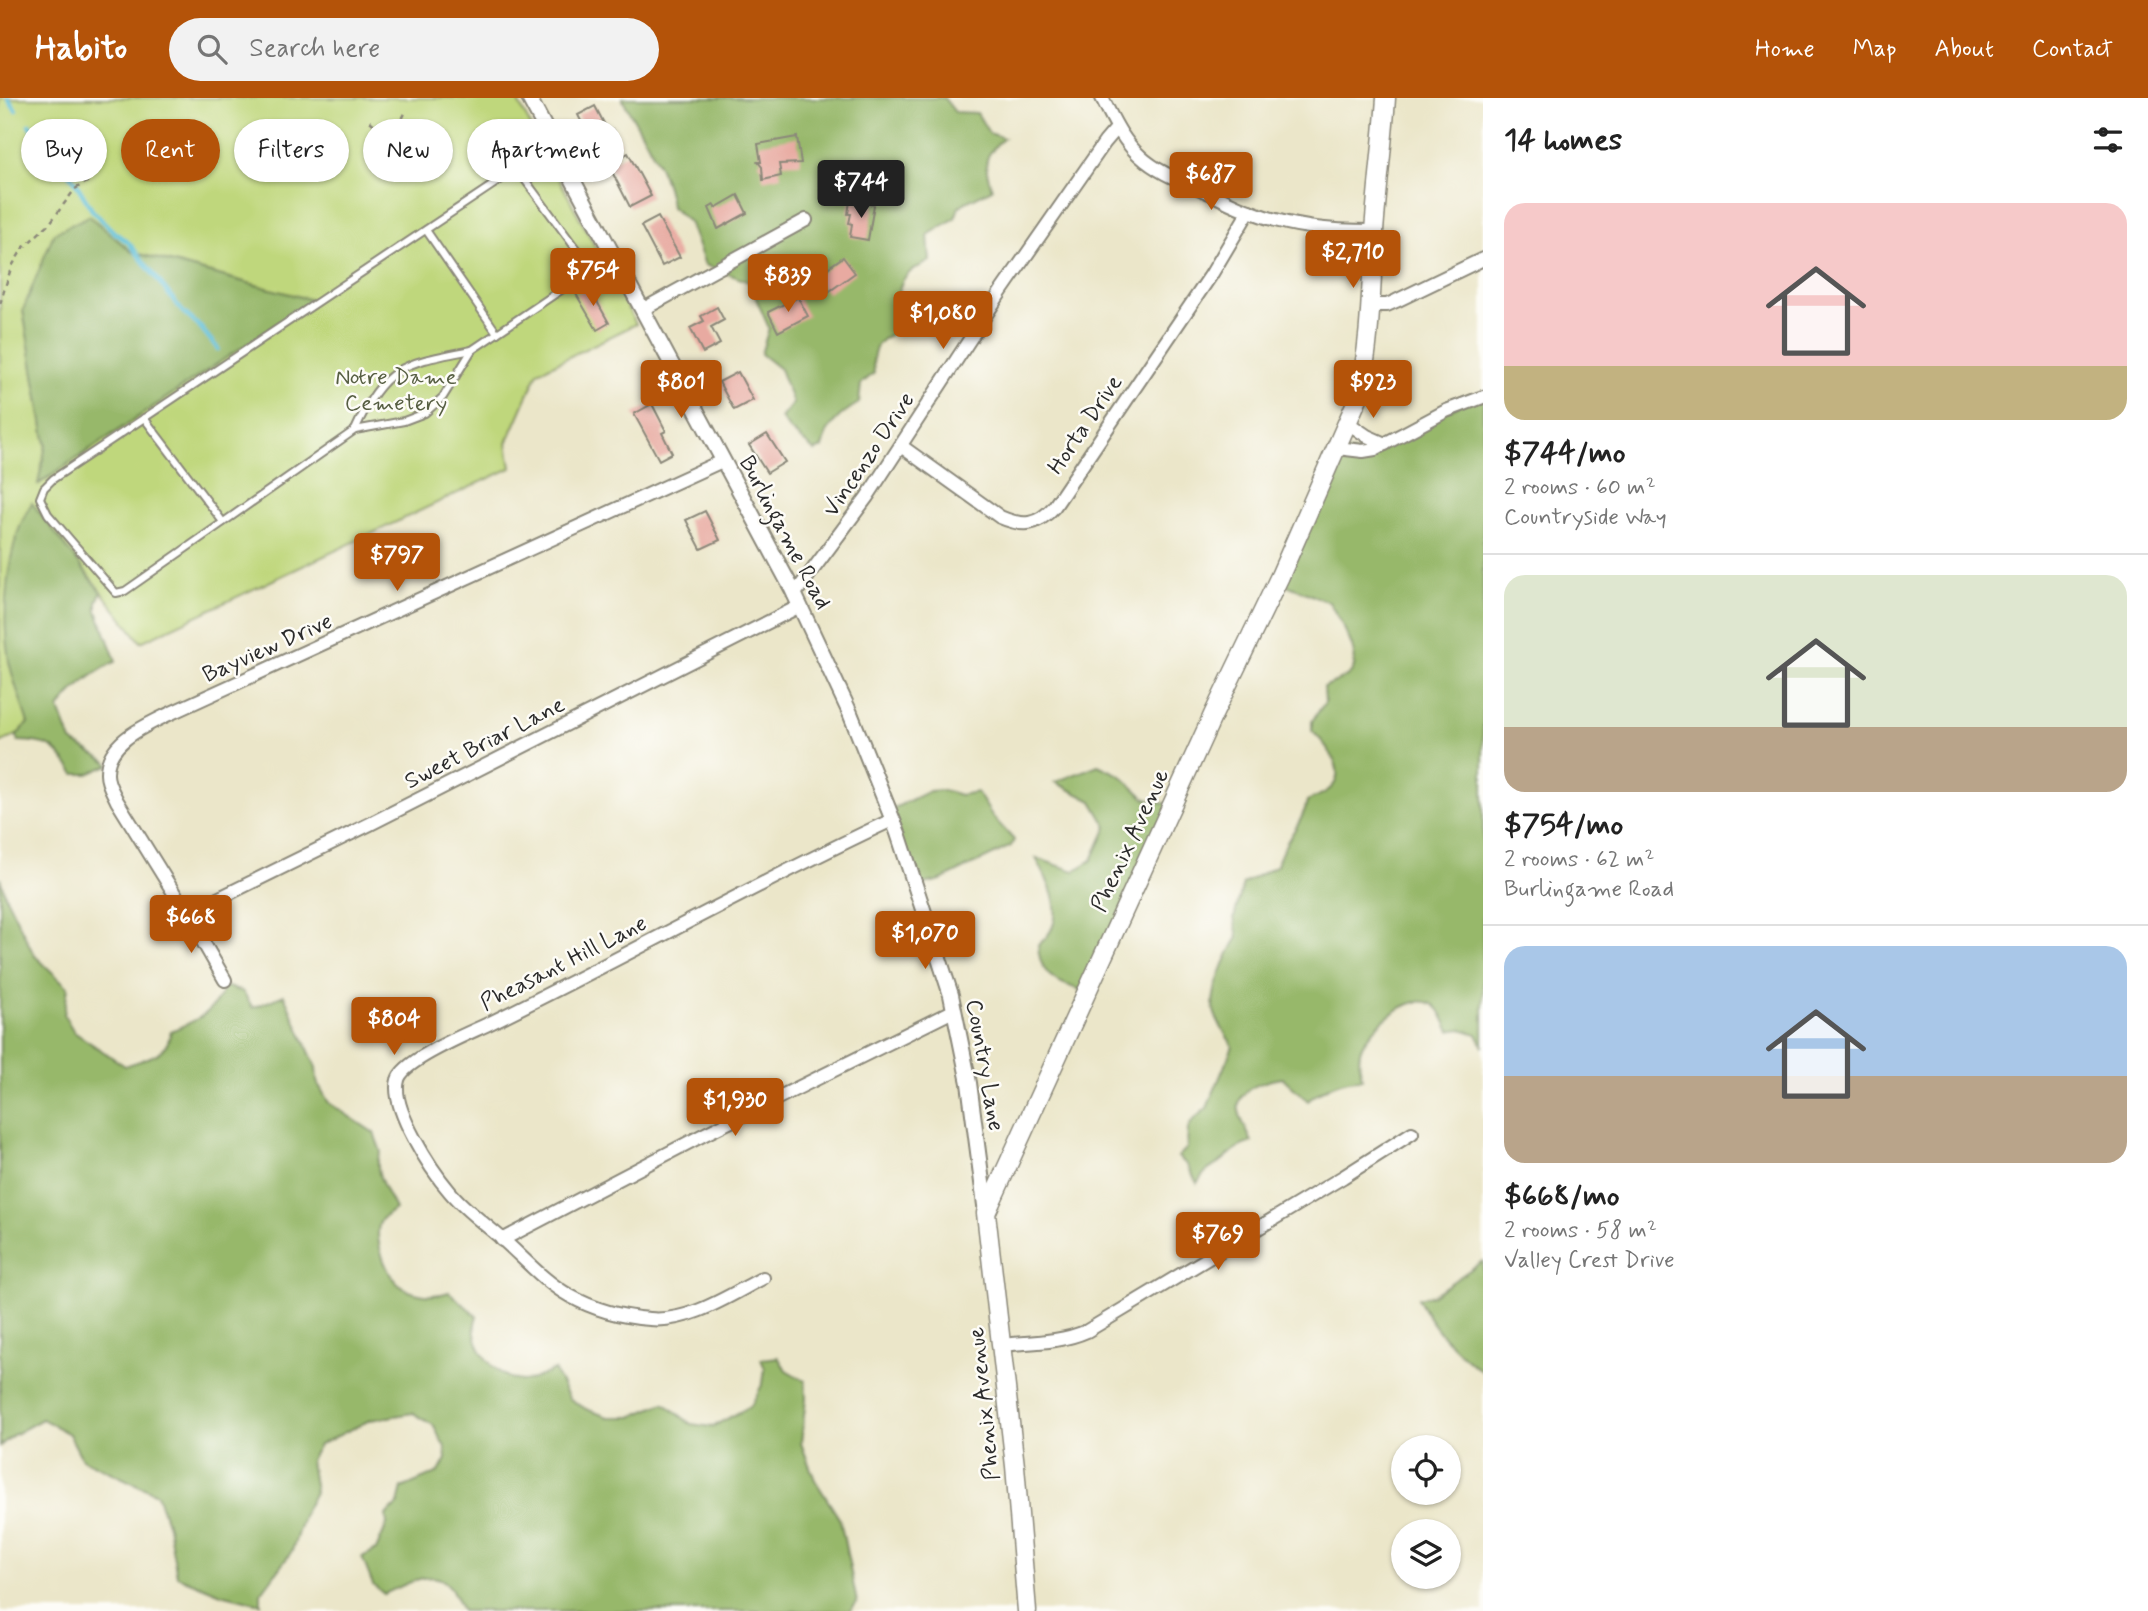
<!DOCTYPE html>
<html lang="en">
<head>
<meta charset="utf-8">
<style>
  :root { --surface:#fff; --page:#f2f2f2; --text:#222; --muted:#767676; --line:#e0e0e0; --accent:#b45309 }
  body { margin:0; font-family:Mynerve,sans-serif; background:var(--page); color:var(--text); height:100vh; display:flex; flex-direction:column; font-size:26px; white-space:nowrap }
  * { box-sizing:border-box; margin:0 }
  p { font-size:23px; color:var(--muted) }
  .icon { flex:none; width:38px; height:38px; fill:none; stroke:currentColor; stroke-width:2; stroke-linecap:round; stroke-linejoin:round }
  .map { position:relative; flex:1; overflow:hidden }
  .side { display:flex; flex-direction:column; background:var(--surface); width:665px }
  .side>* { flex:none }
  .top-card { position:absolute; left:21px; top:21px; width:665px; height:63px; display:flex; gap:14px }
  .buttons { position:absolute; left:1391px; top:1337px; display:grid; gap:14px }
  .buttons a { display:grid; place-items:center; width:70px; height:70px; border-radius:50%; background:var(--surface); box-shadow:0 2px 5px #0004; font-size:35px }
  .price { position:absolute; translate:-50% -60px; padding:0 16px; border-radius:7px; background:var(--accent); color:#fff; font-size:23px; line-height:46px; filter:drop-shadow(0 2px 4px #0008) }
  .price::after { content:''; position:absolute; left:50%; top:42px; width:21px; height:16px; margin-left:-10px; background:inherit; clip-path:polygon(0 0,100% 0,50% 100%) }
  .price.selected { background:#222; color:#fff }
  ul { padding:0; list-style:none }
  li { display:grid; align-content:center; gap:14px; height:371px; padding:0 21px }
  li+li { border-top:2px solid var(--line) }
  li span { display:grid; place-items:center; height:217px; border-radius:21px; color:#555 }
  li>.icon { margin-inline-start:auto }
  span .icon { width:126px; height:126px; fill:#fffc; stroke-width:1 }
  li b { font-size:30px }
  h2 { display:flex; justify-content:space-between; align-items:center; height:84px; padding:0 21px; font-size:30px }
  .tag { padding:0 24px; border-radius:32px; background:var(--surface); box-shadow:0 2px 5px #0004; font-size:24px; line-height:63px }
  .tag.selected { background:var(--accent); color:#fff }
  header { display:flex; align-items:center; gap:42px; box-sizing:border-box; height:98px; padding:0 35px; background:var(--accent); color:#fff }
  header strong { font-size:33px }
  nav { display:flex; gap:38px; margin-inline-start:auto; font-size:24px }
  .search { width:490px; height:63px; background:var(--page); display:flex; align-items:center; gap:18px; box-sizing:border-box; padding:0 24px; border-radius:38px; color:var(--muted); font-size:26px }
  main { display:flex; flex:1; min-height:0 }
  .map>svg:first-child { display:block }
  .green { fill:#bfd77b; stroke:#758153; stroke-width:2; fill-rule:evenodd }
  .forest { fill:#97b86b; stroke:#61724b; stroke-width:2 }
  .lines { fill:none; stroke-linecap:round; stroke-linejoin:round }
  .stream { stroke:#59bdd8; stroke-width:4.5 }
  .building { fill:#e8aaa1 }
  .service-casing { stroke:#8b887a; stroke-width:10 }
  .minor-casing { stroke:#8b887a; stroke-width:16 }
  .tertiary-casing { stroke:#8b887a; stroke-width:18 }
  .secondary-casing { stroke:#8b887a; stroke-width:21 }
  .path { stroke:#8b887a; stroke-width:2.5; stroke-dasharray:5 5; stroke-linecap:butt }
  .service { stroke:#fff; stroke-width:6 }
  .minor { stroke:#fff; stroke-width:12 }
  .tertiary { stroke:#fff; stroke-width:14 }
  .secondary { stroke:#fff; stroke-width:18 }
  .labels { text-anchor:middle; stroke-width:5; stroke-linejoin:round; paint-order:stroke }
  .park-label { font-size:23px; fill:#575f43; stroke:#fdfcf7 }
  .street-label { font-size:23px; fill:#2b2b2b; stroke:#fdfcf7 }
</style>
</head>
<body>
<header>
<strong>Habito</strong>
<div class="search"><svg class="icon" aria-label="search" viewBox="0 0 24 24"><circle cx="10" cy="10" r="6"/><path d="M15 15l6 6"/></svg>Search here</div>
<nav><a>Home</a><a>Map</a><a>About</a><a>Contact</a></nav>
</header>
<main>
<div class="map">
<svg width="1483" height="1513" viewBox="0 0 1483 1513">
  <rect width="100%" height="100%" fill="#fdfcf7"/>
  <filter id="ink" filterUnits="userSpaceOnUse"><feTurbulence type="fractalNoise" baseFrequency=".0143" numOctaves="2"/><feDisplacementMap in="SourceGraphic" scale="14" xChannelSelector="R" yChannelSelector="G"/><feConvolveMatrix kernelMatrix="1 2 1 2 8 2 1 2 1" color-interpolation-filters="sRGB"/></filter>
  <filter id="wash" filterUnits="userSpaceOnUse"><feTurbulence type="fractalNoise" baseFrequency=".00686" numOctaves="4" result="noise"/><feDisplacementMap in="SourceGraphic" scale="28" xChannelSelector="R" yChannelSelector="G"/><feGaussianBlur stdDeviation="1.57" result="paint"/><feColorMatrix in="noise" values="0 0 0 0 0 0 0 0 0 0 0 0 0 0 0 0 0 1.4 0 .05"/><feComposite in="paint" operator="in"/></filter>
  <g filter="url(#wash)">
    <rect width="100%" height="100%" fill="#ebe6c9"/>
    <path class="green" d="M0,0H516L636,226L538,274L507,345L511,370L141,544L32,406L9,563L28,625L17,637L0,645ZM89,118L132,154L311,202L39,386L46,347L23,212Z"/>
    <g class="forest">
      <path d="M622,0H944L955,14L977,15L989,35L1004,40C983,57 983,66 992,91L964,105L959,109L955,120L928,137L930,163C923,167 914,170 909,175C894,188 896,213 902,230C879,242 870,247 874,275L861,286L859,305C840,316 826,328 822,350L815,353L789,331L781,320L793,305L780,271L761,256L769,230L749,184L705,167L689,124L671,109C668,74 639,32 622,0Z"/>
      <polygon points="89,118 132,154 312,202 38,386 46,347 23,212 54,135"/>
      <path d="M1483,295V949L1477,936L1461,931L1450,933C1445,925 1441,910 1432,906C1409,894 1372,929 1362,948C1357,958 1360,970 1362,981C1341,981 1324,989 1308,1003L1283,980C1266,982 1235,991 1239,1013C1241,1023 1248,1035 1252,1044C1232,1051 1237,1051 1223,1062C1209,1073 1208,1069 1197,1085L1187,1067L1178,1059L1187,1050L1188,1030L1193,1022L1207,1010L1233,948C1227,938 1217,925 1214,913C1209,895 1228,855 1238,839L1234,820L1243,786L1277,767C1282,744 1303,727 1307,703C1315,699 1325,696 1331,690C1349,673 1324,644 1312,633V623L1325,604L1324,589C1332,585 1342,582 1349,576C1367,561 1337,519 1329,504L1279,484L1335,354H1364Z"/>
      <path d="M32,405L101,494L97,504V513L116,563C93,575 73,589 59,611L71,643L107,664L109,667L88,676H75C54,649 54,644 18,643L17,637L28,625C22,605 13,583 9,563C1,517 6,444 32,405Z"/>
      <path d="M1098,667L1120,677L1146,701L1173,707L1086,894C1058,884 1040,881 1038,847C1070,823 1051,789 1036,760L1074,773L1092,762L1107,729L1092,703L1055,684Z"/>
      <polygon points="943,692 960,697 977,694 993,719 1014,742 1011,748 941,782 916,788 888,713 929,693"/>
      <path d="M0,780L6,799L34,857L68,889L64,917L74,934L125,968C147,960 168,958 171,933C199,921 212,917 225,888L243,894L253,910L284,897L316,969L317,984L329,1005L374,1035L381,1054C371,1071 387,1094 395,1111C391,1114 385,1118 382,1121C371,1136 386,1176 398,1186C412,1198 433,1200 449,1194L477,1218C466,1244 495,1281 522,1283C533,1283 545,1276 554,1272L569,1300L586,1311L608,1319H631L664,1305L691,1326L712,1329L751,1308L763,1285L765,1271L761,1261L778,1259L786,1272L805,1283L806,1300L801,1345L815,1382L840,1422L857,1504L850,1513H462C458,1505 455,1495 449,1488C434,1467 402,1489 384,1496L373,1487L362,1459L376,1452L387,1426L386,1417L398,1406L402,1390L439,1374L446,1361L445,1349L433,1327L413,1315L370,1322L319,1347L310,1362L315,1394L304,1415L292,1453L261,1495V1506L221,1496L177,1478L168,1428L157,1396L82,1361L69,1336L42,1321L13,1337L0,1348Z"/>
      <path d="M1483,1163V1274C1455,1254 1433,1231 1418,1200L1433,1197Z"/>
    </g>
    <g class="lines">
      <g class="stream">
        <polyline points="8,0 16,12"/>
        <polyline points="29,27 74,82 92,112 114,134 129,145 182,213 201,230 218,251"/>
      </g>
    </g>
    <g id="blocks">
      <g class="building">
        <polygon points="595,8 608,33 613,31 620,45 605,52 595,33 588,37 578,17"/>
        <polygon points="797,39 801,65 779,66 781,78 763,82 762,69 758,64 761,64 758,46"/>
        <polygon points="628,55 651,98 630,109 608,66"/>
        <polygon points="738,97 747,115 718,131 709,110 714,107 715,110"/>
        <polygon points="850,103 874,107 868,142 850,139 852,126 849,125 851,116 848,116"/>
        <polygon points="658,119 680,159 662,168 641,128"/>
        <polygon points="843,159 855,175 827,195 815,179"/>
        <polygon points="589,189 609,225 597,232 576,196"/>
        <polygon points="798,199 808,218 778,234 768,214"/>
        <polygon points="717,209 724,222 711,229 720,246 703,255 690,230 704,223 701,218"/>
        <polygon points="738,274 753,302 734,312 719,284"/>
        <polygon points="652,306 666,333 662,335 672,355 659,362 634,316"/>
        <polygon points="767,336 785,364 767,375 749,347"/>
        <polygon points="705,413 720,442 701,451 686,422"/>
      </g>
    </g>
  </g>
  <g filter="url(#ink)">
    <use href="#blocks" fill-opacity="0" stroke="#8b887a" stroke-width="2"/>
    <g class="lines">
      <g class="service-casing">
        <g id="service">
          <polyline points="554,46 53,381 44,390 40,400 48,416 116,495 125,493 355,332 404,323 425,315 443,299 472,252 613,157"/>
          <polyline points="517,71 591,171"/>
          <polyline points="426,132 497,235"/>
          <polyline points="144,320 223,424"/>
          <path d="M355,332C385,266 405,265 472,252"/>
        </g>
      </g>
      <g class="minor-casing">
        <g id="minor">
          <path d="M1102,0C1113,21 1122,42 1140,58C1157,74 1179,82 1200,91C1217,98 1232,107 1249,113C1291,130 1330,133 1374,133"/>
          <polyline points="1371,207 1387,207 1396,203 1483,161"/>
          <polyline points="642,212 806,122"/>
          <polyline points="1348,325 1367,338 1385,346"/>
          <path d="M901,348L1000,419C1023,429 1037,428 1054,409L1211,177L1249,113"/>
          <polyline points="1337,350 1363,353 1375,351 1446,313 1483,299"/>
          <polyline points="794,497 867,399 1002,192 1105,44 1117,30"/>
          <polyline points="187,816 370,726 800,508"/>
          <path d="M225,882L187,816L117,703C113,694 107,686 107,676C106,644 145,628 169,616L722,363"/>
          <polyline points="502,1142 707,1035 955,912"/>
          <path d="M763,1180C730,1197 689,1225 650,1221C622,1219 595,1212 570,1198C543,1183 524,1160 501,1140C484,1125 465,1112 450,1094C432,1073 390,1010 398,982C403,962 467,936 486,927C622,861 754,786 892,722"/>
          <path d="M1001,1247C1030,1244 1060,1245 1087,1233L1343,1079L1412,1035"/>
        </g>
      </g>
      <g class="tertiary-casing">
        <polyline id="tertiary" points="529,0 792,491 850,615 898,735 951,897 969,985 986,1115"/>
      </g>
      <g class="secondary-casing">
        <path id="secondary" d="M1027,1513L1015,1368L986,1115L1213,617L1280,478L1358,300C1371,246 1371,190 1374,134C1377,90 1383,45 1386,0"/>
      </g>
      <g class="path">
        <path d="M370,23C380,33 389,34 400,26L405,15"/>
        <polyline points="0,206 11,170 23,150 50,125 75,91 92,81"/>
      </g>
      <use href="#service" class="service"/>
      <use href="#minor" class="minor"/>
      <use href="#tertiary" class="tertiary"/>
      <use href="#secondary" class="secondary"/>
    </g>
  </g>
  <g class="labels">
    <g class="park-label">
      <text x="396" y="286">Notre Dame<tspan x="396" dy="26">Cemetery</tspan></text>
    </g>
    <g class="street-label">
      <text transform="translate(1084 326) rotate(-56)" y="8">Horta Drive</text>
      <text transform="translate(868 356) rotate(-56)" y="8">Vincenzo Drive</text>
      <text transform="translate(786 434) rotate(62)" y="8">Burlingame Road</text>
      <text transform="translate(267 549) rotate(-24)" y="8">Bayview Drive</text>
      <text transform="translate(484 644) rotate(-27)" y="8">Sweet Briar Lane</text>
      <text transform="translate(1129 742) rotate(-65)" y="8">Phenix Avenue</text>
      <text transform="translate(563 864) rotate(-27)" y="8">Pheasant Hill Lane</text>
      <text transform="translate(986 967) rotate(80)" y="8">Country Lane</text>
      <text transform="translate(983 1306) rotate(-96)" y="8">Phenix Avenue</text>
    </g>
  </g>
</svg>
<div class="buttons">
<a><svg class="icon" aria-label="locate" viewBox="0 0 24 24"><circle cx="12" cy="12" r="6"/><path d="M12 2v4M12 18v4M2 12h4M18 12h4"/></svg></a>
<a><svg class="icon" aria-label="layers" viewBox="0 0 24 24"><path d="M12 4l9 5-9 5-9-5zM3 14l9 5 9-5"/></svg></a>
</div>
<b class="price" style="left:1211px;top:114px">$687</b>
<b class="price selected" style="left:861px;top:122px">$744</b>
<b class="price" style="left:1353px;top:192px">$2,710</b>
<b class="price" style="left:593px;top:210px">$754</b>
<b class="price" style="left:788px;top:216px">$839</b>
<b class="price" style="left:943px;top:253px">$1,080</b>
<b class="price" style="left:681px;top:322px">$801</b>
<b class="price" style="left:1373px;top:322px">$923</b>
<b class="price" style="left:397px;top:495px">$797</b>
<b class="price" style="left:191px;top:857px">$668</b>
<b class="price" style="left:925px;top:873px">$1,070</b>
<b class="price" style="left:394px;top:959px">$804</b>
<b class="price" style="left:735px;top:1040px">$1,930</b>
<b class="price" style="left:1218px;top:1174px">$769</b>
<div class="top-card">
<a class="tag">Buy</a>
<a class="tag selected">Rent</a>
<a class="tag">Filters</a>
<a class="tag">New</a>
<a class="tag">Apartment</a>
</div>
</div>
<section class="side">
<h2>14 homes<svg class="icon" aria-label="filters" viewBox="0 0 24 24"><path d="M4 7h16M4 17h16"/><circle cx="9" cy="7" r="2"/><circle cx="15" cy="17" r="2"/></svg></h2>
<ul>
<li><span style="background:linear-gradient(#f6c9c9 75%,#c2b280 0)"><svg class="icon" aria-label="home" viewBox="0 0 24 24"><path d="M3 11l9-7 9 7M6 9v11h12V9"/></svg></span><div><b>$744/mo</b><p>2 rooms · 60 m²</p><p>Countryside Way</p></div></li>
<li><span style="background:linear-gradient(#dfe7d0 70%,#b9a48a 0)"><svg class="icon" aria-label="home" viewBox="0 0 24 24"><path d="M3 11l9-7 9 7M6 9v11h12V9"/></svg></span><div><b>$754/mo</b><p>2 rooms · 62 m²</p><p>Burlingame Road</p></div></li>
<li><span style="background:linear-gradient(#a9c7e8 60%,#b9a48a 0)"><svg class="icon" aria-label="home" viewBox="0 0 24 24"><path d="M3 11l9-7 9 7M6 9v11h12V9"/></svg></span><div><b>$668/mo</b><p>2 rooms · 58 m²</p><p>Valley Crest Drive</p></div></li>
</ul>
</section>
</main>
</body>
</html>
